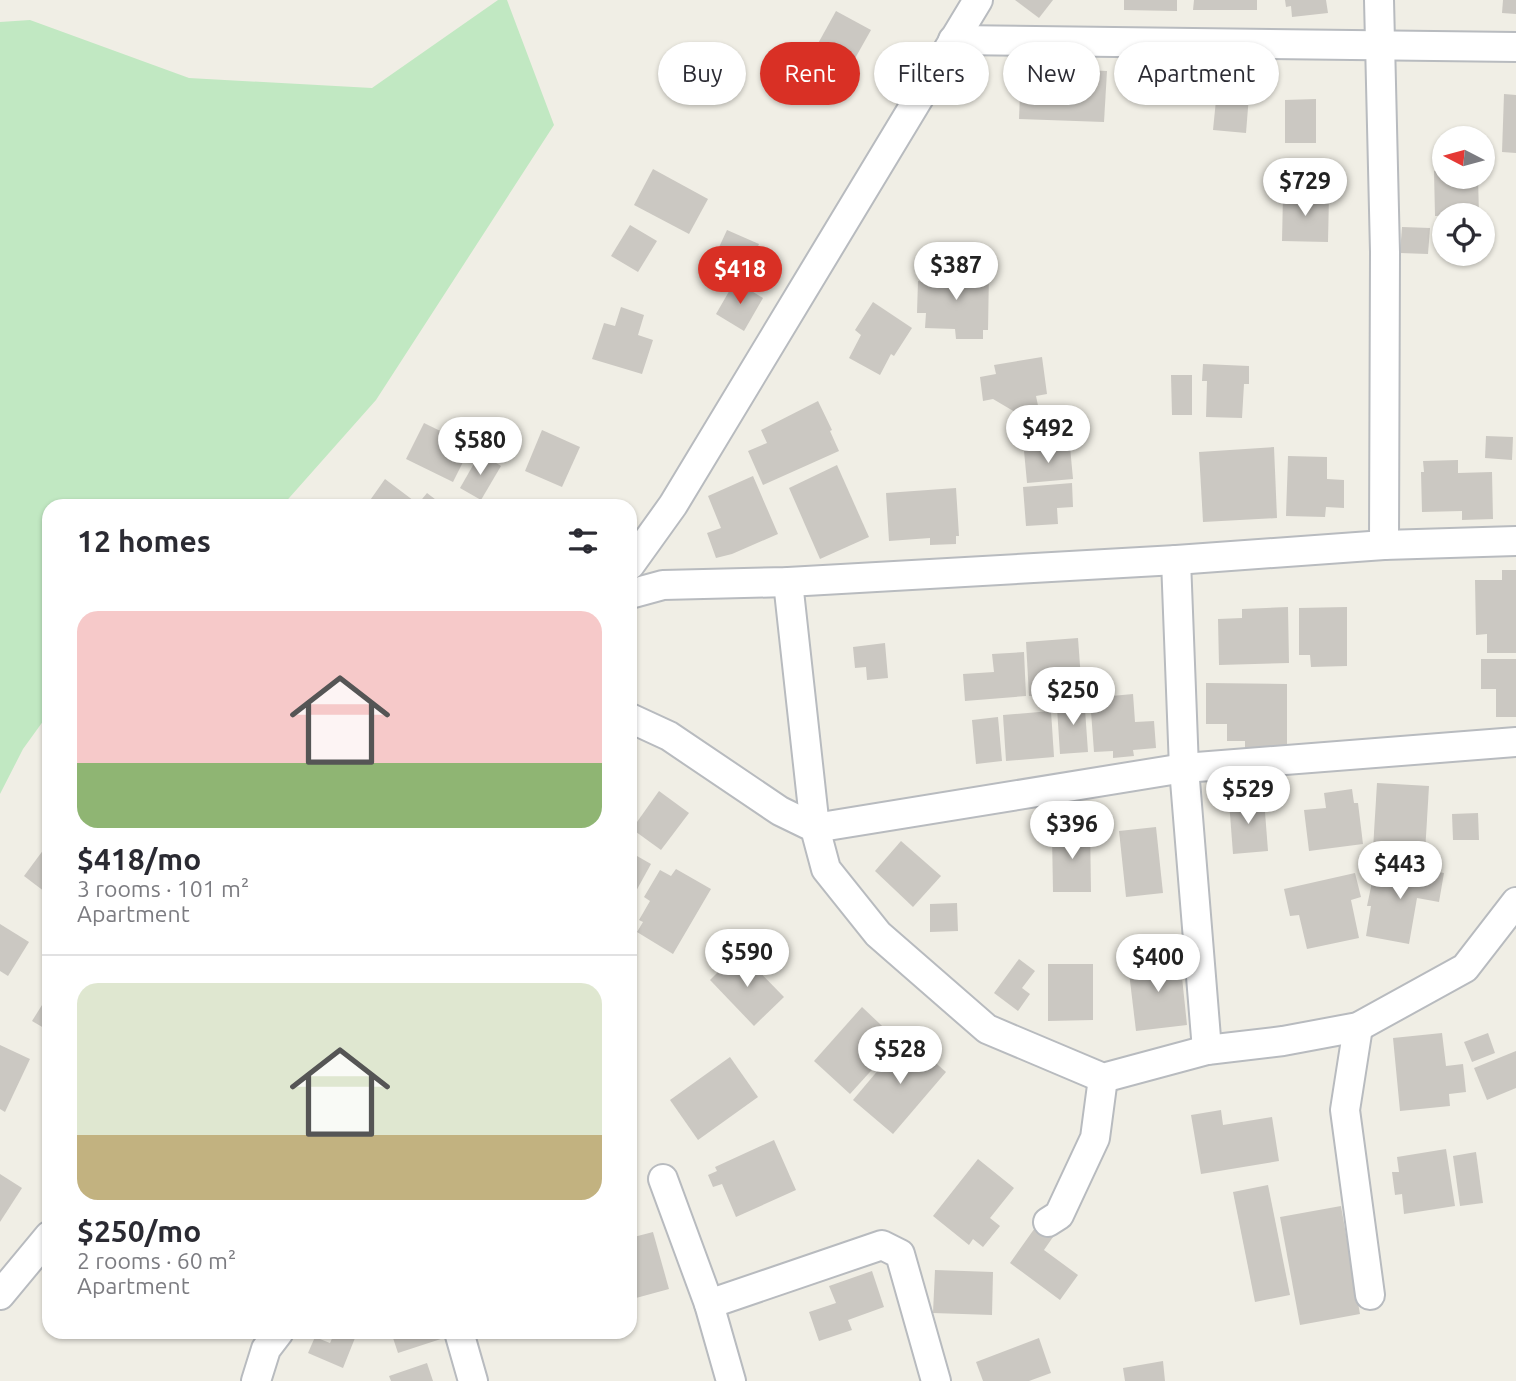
<!DOCTYPE html>
<html lang="en">
<head>
<meta charset="utf-8">
<style>
  :root { --surface:#fff; --page:#f7f7f7; --text:#2b2b33; --muted:#7c7c81; --line:#e1e1e2; --accent:#d93025 }
  body { margin:0; font-family:Ubuntu,sans-serif; background:var(--page); color:var(--text); height:100vh; display:flex; flex-direction:column; font-size:26px; white-space:nowrap }
  * { box-sizing:border-box; margin:0 }
  p { font-size:23px; color:var(--muted) }
  .icon { flex:none; width:38px; height:38px; fill:none; stroke:currentColor; stroke-width:2; stroke-linecap:round; stroke-linejoin:round }
  .map { position:relative; flex:1; overflow:hidden }
  .drawer { position:absolute; left:42px; top:499px; width:595px; height:840px; display:flex; flex-direction:column; background:var(--surface); border-radius:21px; box-shadow:0 2px 5px #0004 }
  .drawer>* { flex:none }
  .top-card { position:absolute; left:658px; top:42px; width:665px; height:63px; display:flex; gap:14px }
  .needle { width:46px; rotate:276deg }
  .tools { position:absolute; left:1432px; top:126px; display:grid; gap:14px }
  .tools a { display:grid; place-items:center; width:63px; height:63px; border-radius:50%; background:var(--surface); box-shadow:0 2px 5px #0004; font-size:35px }
  .price { position:absolute; translate:-50% -60px; padding:0 16px; border-radius:24px; background:#fff; color:#222; font-size:23px; line-height:46px; filter:drop-shadow(0 2px 4px #0008) }
  .price::after { content:''; position:absolute; left:50%; top:42px; width:21px; height:16px; margin-left:-10px; background:inherit; clip-path:polygon(0 0,100% 0,50% 100%) }
  .price.selected { background:var(--accent); color:#fff }
  ul { padding:0; list-style:none }
  li { display:grid; align-content:center; gap:14px; height:371px; padding:0 35px }
  li+li { border-top:2px solid var(--line) }
  li span { display:grid; place-items:center; height:217px; border-radius:21px; color:#555 }
  li>.icon { margin-inline-start:auto }
  span .icon { width:126px; height:126px; fill:#fffc; stroke-width:1 }
  li b { font-size:30px }
  h2 { display:flex; justify-content:space-between; align-items:center; height:84px; padding:0 35px; font-size:30px }
  .chip { padding:0 24px; border-radius:32px; background:var(--surface); box-shadow:0 2px 5px #0004; font-size:24px; line-height:63px }
  .chip.selected { background:var(--accent); color:#fff }
  .map>svg:first-child { display:block }
  .green { fill:#c1e8c2 }
  .building { fill:#cbc8c2 }
  .lines { fill:none; stroke-linecap:round; stroke-linejoin:round }
  .minor-casing { stroke:#b8bbbf; stroke-width:32 }
  .minor { stroke:#fff; stroke-width:28 }
</style>
</head>
<body>
<div class="map">
<svg width="1516" height="1381" viewBox="0 0 1516 1381">
  <rect width="100%" height="100%" fill="#f0eee5"/>
  <polygon class="green" points="498,0 507,0 554,125 376,400 282,506 49,506 49,713 23,749 0,794 0,22 30,20 189,78 372,88"/>
  <g class="building">
    <polygon points="1015,0 1053,0 1039,18"/>
    <polygon points="1124,0 1177,0 1177,11 1124,10"/>
    <polygon points="1194,0 1257,0 1257,10 1193,10"/>
    <polygon points="1285,0 1326,0 1328,13 1292,17 1291,6 1286,7"/>
    <polygon points="1503,0 1516,0 1516,14 1502,13"/>
    <polygon points="836,11 871,30 844,78 810,58"/>
    <polygon points="1021,67 1107,71 1104,122 1019,119"/>
    <polygon points="1218,80 1250,83 1246,133 1213,130"/>
    <polygon points="1504,94 1516,95 1516,153 1502,152"/>
    <polygon points="1316,99 1316,143 1285,143 1285,100"/>
    <polygon points="653,169 708,199 689,234 634,205"/>
    <polygon points="1434,171 1444,171 1444,177 1478,177 1479,215 1435,216"/>
    <polygon points="1283,195 1329,196 1328,242 1282,241"/>
    <polygon points="630,225 657,241 638,272 611,256"/>
    <polygon points="1402,227 1430,228 1428,254 1400,253"/>
    <polygon points="727,230 759,244 746,273 714,258"/>
    <polygon points="927,270 989,272 988,330 983,330 983,339 956,339 955,329 925,328 926,313 917,313 918,281 927,282"/>
    <polygon points="735,281 763,298 744,331 716,314"/>
    <polygon points="873,302 912,328 894,356 891,354 880,375 849,358 861,335 855,330"/>
    <polygon points="621,307 644,315 638,335 653,340 642,374 592,359 604,323 615,326"/>
    <polygon points="1042,357 1047,394 1036,396 1040,415 1016,420 1015,412 993,399 983,401 980,377 996,374 994,365"/>
    <polygon points="1203,364 1249,366 1249,384 1244,384 1242,418 1206,417 1207,381 1202,381"/>
    <polygon points="1171,375 1192,375 1192,415 1172,415"/>
    <polygon points="818,401 832,430 830,431 839,451 763,485 748,451 767,443 761,430"/>
    <polygon points="424,423 471,446 453,482 406,459"/>
    <polygon points="542,430 580,447 562,487 525,471"/>
    <polygon points="1486,436 1513,437 1512,460 1485,458"/>
    <polygon points="1070,447 1073,479 1027,483 1024,451"/>
    <polygon points="1274,447 1277,518 1203,522 1199,452"/>
    <polygon points="480,453 501,466 481,500 460,488"/>
    <polygon points="1288,456 1327,457 1327,479 1344,480 1344,508 1326,507 1325,517 1286,516"/>
    <polygon points="1458,460 1458,473 1492,472 1493,519 1462,520 1462,511 1422,512 1421,472 1424,472 1423,461"/>
    <polygon points="837,465 869,537 820,559 789,488"/>
    <polygon points="753,476 778,534 732,554 716,558 707,533 721,528 708,496"/>
    <polygon points="385,479 418,504 427,493 444,506 366,506"/>
    <polygon points="1072,483 1073,507 1057,508 1058,524 1026,526 1023,487"/>
    <polygon points="956,488 959,536 956,536 956,544 930,545 930,538 889,541 886,493"/>
    <polygon points="1502,570 1516,570 1516,653 1487,653 1487,634 1476,635 1475,580 1502,580"/>
    <polygon points="1288,607 1289,663 1219,665 1218,619 1242,618 1242,609"/>
    <polygon points="1347,607 1347,666 1311,667 1310,655 1299,655 1299,608"/>
    <polygon points="1078,638 1082,693 1029,696 1026,642"/>
    <polygon points="885,643 888,678 867,680 866,667 855,668 853,647"/>
    <polygon points="1024,652 1026,696 965,701 963,674 994,672 992,654"/>
    <polygon points="1481,659 1516,659 1516,717 1496,717 1496,689 1481,689"/>
    <polygon points="1206,683 1287,684 1287,752 1245,751 1245,741 1227,741 1227,724 1206,724"/>
    <polygon points="1133,694 1135,722 1154,721 1156,748 1133,750 1134,756 1113,758 1113,751 1094,752 1090,698"/>
    <polygon points="1084,695 1088,752 1060,754 1057,708 1069,707 1068,696"/>
    <polygon points="1051,711 1054,757 1006,761 1003,715"/>
    <polygon points="998,717 1002,761 976,764 972,720"/>
    <polygon points="1377,783 1429,786 1425,853 1373,849"/>
    <polygon points="1352,789 1354,803 1358,803 1363,844 1309,851 1304,810 1326,808 1324,793"/>
    <polygon points="659,791 689,813 661,850 632,829"/>
    <polygon points="1264,799 1268,851 1233,854 1229,801"/>
    <polygon points="1478,813 1479,840 1453,840 1452,814"/>
    <polygon points="1090,825 1091,892 1053,892 1052,835"/>
    <polygon points="1156,827 1163,893 1126,897 1119,831"/>
    <polygon points="901,841 941,876 913,907 875,871"/>
    <polygon points="44,849 49,853 49,895 24,876"/>
    <polygon points="630,852 651,864 630,902"/>
    <polygon points="1408,866 1444,873 1439,902 1417,898 1409,944 1366,936 1371,906 1367,906 1375,868 1407,874"/>
    <polygon points="676,869 711,889 673,954 637,932 643,922 639,920 650,901 644,897 660,870 671,876"/>
    <polygon points="1355,873 1361,897 1351,900 1359,938 1307,949 1299,915 1290,916 1284,889"/>
    <polygon points="957,903 958,931 930,932 930,904"/>
    <polygon points="0,924 29,942 8,976 0,971"/>
    <polygon points="739,951 784,997 754,1026 710,980"/>
    <polygon points="1180,958 1187,1025 1136,1031 1128,964"/>
    <polygon points="1019,959 1035,971 1022,988 1030,994 1018,1011 994,993"/>
    <polygon points="1048,964 1093,964 1093,1020 1048,1021"/>
    <polygon points="47,997 49,999 49,1031 32,1021"/>
    <polygon points="862,1007 898,1041 850,1094 814,1061"/>
    <polygon points="1442,1033 1446,1066 1463,1064 1466,1092 1449,1094 1450,1106 1400,1111 1393,1038"/>
    <polygon points="1488,1033 1495,1053 1472,1062 1464,1042"/>
    <polygon points="906,1037 946,1072 893,1134 853,1100"/>
    <polygon points="0,1045 30,1059 5,1112 0,1109"/>
    <polygon points="1516,1051 1516,1088 1487,1100 1474,1068"/>
    <polygon points="730,1057 758,1097 698,1140 670,1100"/>
    <polygon points="1221,1110 1223,1125 1272,1117 1279,1161 1201,1174 1191,1115"/>
    <polygon points="774,1140 796,1190 736,1217 722,1184 713,1187 708,1175 717,1171 715,1167"/>
    <polygon points="1446,1149 1455,1206 1404,1214 1402,1194 1395,1195 1392,1172 1399,1172 1397,1157"/>
    <polygon points="1476,1152 1483,1203 1460,1206 1453,1156"/>
    <polygon points="978,1159 1014,1188 990,1218 1000,1226 983,1247 973,1239 969,1245 933,1216"/>
    <polygon points="0,1174 22,1188 0,1222"/>
    <polygon points="1268,1185 1290,1295 1255,1302 1233,1192"/>
    <polygon points="1341,1206 1360,1314 1300,1325 1280,1217"/>
    <polygon points="1037,1225 1053,1237 1044,1250 1078,1275 1060,1300 1010,1263"/>
    <polygon points="653,1232 669,1289 636,1298 630,1277 630,1238"/>
    <polygon points="935,1270 993,1272 992,1315 933,1313"/>
    <polygon points="872,1271 884,1307 848,1320 852,1330 819,1341 809,1312 836,1303 829,1286"/>
    <polygon points="335,1332 355,1338 343,1368 308,1353 315,1337 330,1343"/>
    <polygon points="391,1332 445,1332 447,1337 398,1353"/>
    <polygon points="1039,1338 1051,1373 1029,1381 983,1381 976,1362"/>
    <polygon points="1163,1361 1165,1381 1125,1381 1123,1368"/>
    <polygon points="427,1363 433,1381 391,1381 389,1376"/>
  </g>
  <g class="lines">
    <g class="minor-casing">
      <g id="minor">
        <polyline points="1379,0 1385,252 1384,545"/>
        <polyline points="953,40 1516,47"/>
        <polyline points="1176,560 1184,768 1207,1050"/>
        <polyline points="630,565 673,505 978,0"/>
        <polyline points="788,582 815,828 1184,768 1516,742"/>
        <polyline points="630,594 663,585 788,582 1176,560 1384,545 1516,541"/>
        <polyline points="630,718 669,736 780,811 815,828 826,869 878,934 987,1029 1103,1078 1207,1050 1283,1041 1358,1027 1465,968 1516,902"/>
        <polyline points="1358,1027 1345,1110 1370,1295"/>
        <polyline points="663,1179 709,1304 731,1381"/>
        <polyline points="1048,1222 1059,1215 1095,1138 1103,1078"/>
        <polyline points="0,1295 49,1236"/>
        <polyline points="709,1304 882,1245 900,1254 936,1381"/>
        <polyline points="459,1332 473,1381"/>
        <polyline points="256,1381 266,1349 279,1332"/>
      </g>
    </g>
    <use href="#minor" class="minor"/>
  </g>
</svg>
<div class="tools">
<a><svg class="needle" viewBox="-14 -14 28 28"><path d="M0-13l5 13h-10z" fill="#e53935"/><path d="M0 13l5-13h-10z" fill="#7c7c81"/></svg></a>
<a><svg class="icon" aria-label="locate" viewBox="0 0 24 24"><circle cx="12" cy="12" r="6"/><path d="M12 2v4M12 18v4M2 12h4M18 12h4"/></svg></a>
</div>
<b class="price" style="left:1305px;top:218px">$729</b>
<b class="price" style="left:956px;top:302px">$387</b>
<b class="price selected" style="left:740px;top:306px">$418</b>
<b class="price" style="left:1048px;top:465px">$492</b>
<b class="price" style="left:480px;top:477px">$580</b>
<b class="price" style="left:1073px;top:727px">$250</b>
<b class="price" style="left:1248px;top:826px">$529</b>
<b class="price" style="left:1072px;top:861px">$396</b>
<b class="price" style="left:1400px;top:901px">$443</b>
<b class="price" style="left:747px;top:989px">$590</b>
<b class="price" style="left:1158px;top:994px">$400</b>
<b class="price" style="left:900px;top:1086px">$528</b>
<div class="top-card">
<a class="chip">Buy</a>
<a class="chip selected">Rent</a>
<a class="chip">Filters</a>
<a class="chip">New</a>
<a class="chip">Apartment</a>
</div>
<section class="drawer">
<h2>12 homes<svg class="icon" aria-label="filters" viewBox="0 0 24 24"><path d="M4 7h16M4 17h16"/><circle cx="9" cy="7" r="2"/><circle cx="15" cy="17" r="2"/></svg></h2>
<ul>
<li><span style="background:linear-gradient(#f6c9c9 70%,#8fb573 0)"><svg class="icon" aria-label="home" viewBox="0 0 24 24"><path d="M3 11l9-7 9 7M6 9v11h12V9"/></svg></span><div><b>$418/mo</b><p>3 rooms · 101 m²</p><p>Apartment</p></div></li>
<li><span style="background:linear-gradient(#dfe7d0 70%,#c2b280 0)"><svg class="icon" aria-label="home" viewBox="0 0 24 24"><path d="M3 11l9-7 9 7M6 9v11h12V9"/></svg></span><div><b>$250/mo</b><p>2 rooms · 60 m²</p><p>Apartment</p></div></li>
</ul>
</section>
</div>
</body>
</html>
